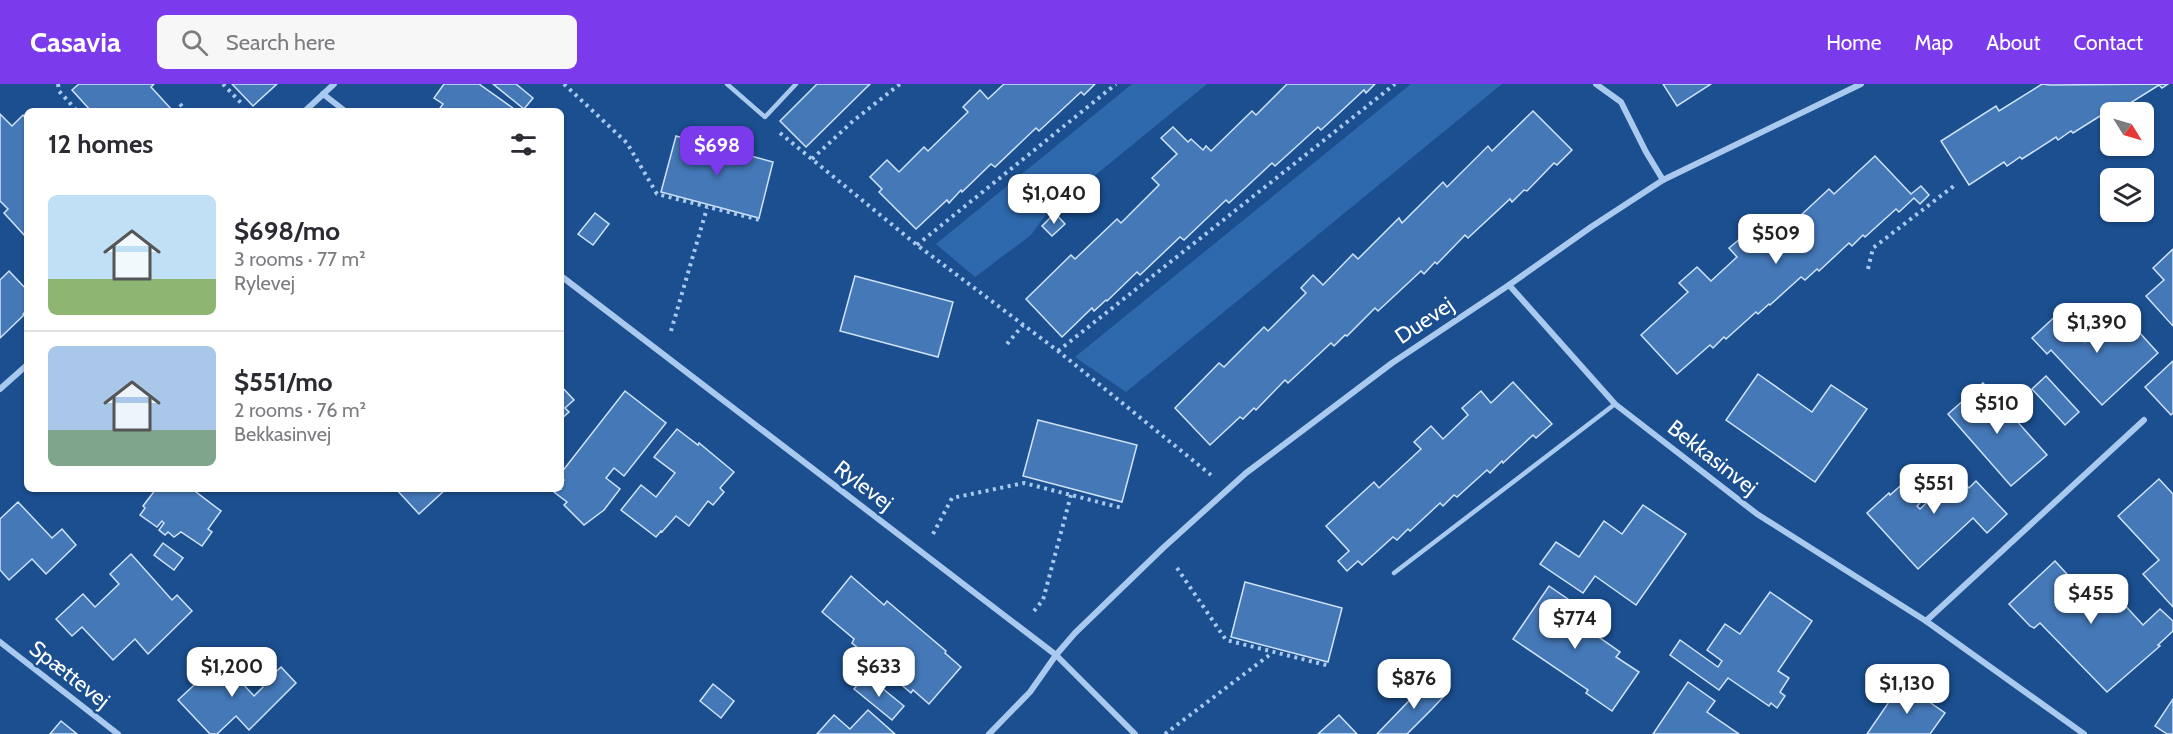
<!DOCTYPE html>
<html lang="en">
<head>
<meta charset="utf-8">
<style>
  :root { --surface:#fff; --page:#f7f7f7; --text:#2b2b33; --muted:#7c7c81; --line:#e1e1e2; --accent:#7c3aed }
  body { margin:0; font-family:Cabin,sans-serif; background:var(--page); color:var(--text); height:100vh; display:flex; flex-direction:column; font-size:22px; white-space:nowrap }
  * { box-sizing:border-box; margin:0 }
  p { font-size:20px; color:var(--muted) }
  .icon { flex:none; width:33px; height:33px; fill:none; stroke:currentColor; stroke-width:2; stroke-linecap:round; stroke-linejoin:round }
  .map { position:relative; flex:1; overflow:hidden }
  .side { position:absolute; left:24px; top:24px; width:540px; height:384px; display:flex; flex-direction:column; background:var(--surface); border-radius:9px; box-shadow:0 2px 4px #0004 }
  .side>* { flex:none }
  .needle { width:39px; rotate:127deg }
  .buttons { position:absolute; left:2100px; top:18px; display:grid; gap:12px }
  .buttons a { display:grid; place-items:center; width:54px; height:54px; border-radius:9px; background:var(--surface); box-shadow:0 2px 4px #0004; font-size:30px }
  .price { position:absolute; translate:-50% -51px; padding:0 14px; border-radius:12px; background:#fff; color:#222; font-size:20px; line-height:39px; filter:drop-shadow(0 2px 3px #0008) }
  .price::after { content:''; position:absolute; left:50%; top:36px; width:18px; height:14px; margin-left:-9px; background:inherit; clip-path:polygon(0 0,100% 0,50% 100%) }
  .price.active { background:var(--accent); color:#fff }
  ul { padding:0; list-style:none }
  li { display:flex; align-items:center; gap:18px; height:150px; padding:0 24px }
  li+li { border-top:2px solid var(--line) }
  li span { display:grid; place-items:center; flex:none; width:168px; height:120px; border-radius:9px; color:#555 }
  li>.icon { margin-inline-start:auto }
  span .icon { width:72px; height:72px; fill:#fffc; stroke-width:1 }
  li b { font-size:26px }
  h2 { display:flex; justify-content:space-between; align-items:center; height:72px; padding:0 24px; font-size:26px }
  header { display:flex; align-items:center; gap:36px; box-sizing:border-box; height:84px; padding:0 30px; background:var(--accent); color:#fff }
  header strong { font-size:28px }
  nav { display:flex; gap:33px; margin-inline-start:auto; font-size:21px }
  .search { width:420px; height:54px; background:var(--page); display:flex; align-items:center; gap:15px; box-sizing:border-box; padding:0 21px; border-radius:9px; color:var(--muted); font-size:22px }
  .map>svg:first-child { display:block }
  .green { fill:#2e69ad }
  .building { fill:#4478b7; stroke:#cfe3fa; stroke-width:1.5 }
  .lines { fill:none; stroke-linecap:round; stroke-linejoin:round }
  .path { stroke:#a9c9ee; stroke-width:4; stroke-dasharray:3 4.5; stroke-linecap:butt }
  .lane { stroke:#a9c9ee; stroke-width:4.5 }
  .street { stroke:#a9c9ee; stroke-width:6 }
  .labels { text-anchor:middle; stroke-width:5; stroke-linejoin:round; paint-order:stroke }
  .street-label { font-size:22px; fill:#fff; stroke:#1b4f8f }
</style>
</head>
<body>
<header>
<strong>Casavia</strong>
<div class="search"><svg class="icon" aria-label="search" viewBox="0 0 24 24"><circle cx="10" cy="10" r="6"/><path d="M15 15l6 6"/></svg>Search here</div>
<nav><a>Home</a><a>Map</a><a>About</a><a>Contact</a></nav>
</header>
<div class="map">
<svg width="2173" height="650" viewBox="0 0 2173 650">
  <rect width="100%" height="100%" fill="#1b4f8f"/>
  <g class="green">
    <polygon points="1132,0 1207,0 1044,133 1031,151 975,193 936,160"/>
    <polygon points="1411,0 1502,0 1126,308 1075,273"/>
  </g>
  <g class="building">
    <polygon points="79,0 154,0 151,3 173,27 91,27 72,6"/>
    <polygon points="232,0 277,0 253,22"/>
    <polygon points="444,0 479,0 517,27 438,27 443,20 434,14"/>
    <polygon points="493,0 516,0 533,14 524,25"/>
    <polygon points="817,0 870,0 806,63 780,37"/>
    <polygon points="1004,0 1095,0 1084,11 1081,8 1039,47 1036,44 995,83 991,80 962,108 961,106 949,119 947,116 916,145 879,108 882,105 870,93 887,76 899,88 924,63 928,67 968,28 963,23 980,6 988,15"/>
    <polygon points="1287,0 1375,0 1366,9 1364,6 1321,46 1318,43 1275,82 1272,79 1229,119 1226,116 1184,156 1180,153 1140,191 1137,188 1107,217 1106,216 1094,227 1092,224 1062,253 1026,215 1071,171 1075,175 1117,135 1121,139 1159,101 1152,94 1177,70 1161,54 1173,43 1188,58 1191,55 1203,66 1206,62 1211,67 1252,27 1256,31"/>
    <polygon points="1663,0 1711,0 1677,22"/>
    <polygon points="2042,0 2050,1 2168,0 2162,4 2159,1 2124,23 2123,21 2109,30 2108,27 2073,49 2071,47 2058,56 2056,53 2022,75 2020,73 2007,82 2004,78 1969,101 1941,57 1996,22 1999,27"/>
    <polygon points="1533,27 1572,66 1557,81 1554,79 1527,107 1524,106 1512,118 1510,115 1468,154 1465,151 1437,180 1435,178 1424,190 1421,187 1378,227 1375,224 1347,252 1345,251 1334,262 1331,259 1288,299 1285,296 1256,326 1254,324 1243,335 1240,333 1210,361 1175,324 1219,279 1224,283 1264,243 1268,247 1306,209 1301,204 1313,191 1323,201 1353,170 1358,175 1399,134 1402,139 1443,98 1447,103 1488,62 1492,67"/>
    <polygon points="0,30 12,42 23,31 27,36 26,153 4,129 8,125 0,117"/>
    <polygon points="676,52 773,78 759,134 661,108"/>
    <polygon points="1875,72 1911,110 1921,102 1929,111 1920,120 1914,114 1899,128 1896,125 1865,153 1863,151 1852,162 1849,159 1819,187 1817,185 1805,196 1801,193 1770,221 1769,220 1758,230 1756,228 1726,255 1724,253 1713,264 1710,261 1677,290 1641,251 1688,208 1679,199 1697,183 1711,197 1737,173 1729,164 1741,154 1753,168 1783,140 1787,144 1829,105 1834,110"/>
    <polygon points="595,129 609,140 593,161 578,150"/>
    <polygon points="1055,129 1065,140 1052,152 1042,142"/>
    <polygon points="2173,165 2173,242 2146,212 2164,196 2153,184"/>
    <polygon points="9,187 27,206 27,226 23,230 24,231 0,254 0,196"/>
    <polygon points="855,192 953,218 938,273 840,247"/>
    <polygon points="2063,225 2079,242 2074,247 2085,258 2104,241 2113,252 2129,237 2158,269 2102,321 2051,266 2047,270 2032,254"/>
    <polygon points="2173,277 2173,329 2171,331 2145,303"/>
    <polygon points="1758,290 1812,328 1831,301 1867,325 1815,398 1726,336"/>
    <polygon points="2046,292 2079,328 2065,341 2032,305"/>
    <polygon points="1513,298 1552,340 1536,354 1533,351 1503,379 1502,377 1490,389 1487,386 1457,413 1454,411 1443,422 1440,419 1410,447 1408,445 1397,456 1393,453 1362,481 1358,477 1347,487 1338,477 1349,467 1326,442 1374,398 1379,404 1421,365 1414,358 1431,342 1443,355 1468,331 1462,324 1481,307 1491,319"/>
    <polygon points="1983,299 2047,371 2011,402 1948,330"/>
    <polygon points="561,302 574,316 565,324 569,328 561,335"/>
    <polygon points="625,307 666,339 624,392 614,384 606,394 620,405 604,426 584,441 564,421 567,418 554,408 556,405 561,405 561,399 564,396 561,393 561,389"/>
    <polygon points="1038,336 1137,361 1122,418 1023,392"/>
    <polygon points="677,345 698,361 699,359 734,388 720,404 724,408 713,421 708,417 689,442 676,432 662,448 661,447 656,453 621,426 641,401 656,413 675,389 654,373"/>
    <polygon points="1949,381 1969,404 1976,397 2007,430 1987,449 1973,434 1918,485 1867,429 1889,409 1890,411 1907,396 1924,415 1917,422 1920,425 1943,403 1935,394"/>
    <polygon points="2159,395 2173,410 2173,523 2143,490 2159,476 2118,432"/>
    <polygon points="156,405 192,405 221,427 208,445 212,448 202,462 181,448 174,453 168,448 165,451 159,446 164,439 162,437 157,443 140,431 145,424 143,422"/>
    <polygon points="396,405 446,405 419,430"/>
    <polygon points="18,418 52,454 62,445 76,461 46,490 32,475 9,496 0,486 0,435"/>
    <polygon points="1643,421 1686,450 1636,521 1595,492 1583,509 1540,480 1556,458 1579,473 1604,437 1622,450"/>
    <polygon points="163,459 183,474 174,486 154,471"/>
    <polygon points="131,470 172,516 177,511 192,527 148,570 135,555 113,576 82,543 72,552 56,535 83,510 95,523 119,500 110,490"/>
    <polygon points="2055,477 2087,512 2100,500 2107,506 2109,504 2143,541 2160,525 2173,537 2173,547 2158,561 2160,562 2107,608 2040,539 2034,544 2030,542 2009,520"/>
    <polygon points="851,492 884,521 887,517 946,567 945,569 961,583 929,620 913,606 911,609 852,559 854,555 822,528"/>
    <polygon points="1245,498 1342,524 1328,578 1231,553"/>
    <polygon points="1549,502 1578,522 1570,533 1620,568 1616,573 1639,588 1612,627 1586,609 1588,606 1513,555"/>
    <polygon points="1770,508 1812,537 1778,587 1789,594 1780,608 1785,612 1777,624 1771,619 1769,622 1728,594 1719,606 1670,571 1680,556 1718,583 1722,577 1707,566 1725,540 1740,550"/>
    <polygon points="221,576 254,612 263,603 262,601 281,583 296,599 249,646 236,632 217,650 210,650 178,616"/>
    <polygon points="866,591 904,622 892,636 854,605"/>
    <polygon points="1429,596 1446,610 1432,625 1407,650 1377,650"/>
    <polygon points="1688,598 1715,617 1707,628 1739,650 1653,650"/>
    <polygon points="1902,599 1945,629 1930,650 1867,650"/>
    <polygon points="713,600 734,617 721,634 700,617"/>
    <polygon points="2173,615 2173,650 2167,650 2155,642"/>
    <polygon points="868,626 895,650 817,650 834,631 850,645"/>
    <polygon points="1339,631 1357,650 1318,650"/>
    <polygon points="61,637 77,650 50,650"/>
  </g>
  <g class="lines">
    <g class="path">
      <polyline points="58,0 59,7 77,27"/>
      <polyline points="223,0 243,21"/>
      <polyline points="564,0 627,59 657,110 760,136"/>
      <polyline points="180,20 186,27"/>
      <polyline points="780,49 917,161 1058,267 1211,391"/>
      <polyline points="812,75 853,37 900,0"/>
      <polyline points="917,161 1116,0"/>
      <polyline points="1868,185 1873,164 1955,101"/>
      <polyline points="671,247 707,124"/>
      <polyline points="1007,260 1023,241"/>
      <polyline points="1058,267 1395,0"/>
      <polyline points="933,450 952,414 1024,399 1122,424"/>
      <polyline points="1177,484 1226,556 1330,582"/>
      <polyline points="1034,527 1043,516 1071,411"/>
      <polyline points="1165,650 1272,569"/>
    </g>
    <g class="lane">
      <polyline points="727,0 765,33 796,0"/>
      <polyline points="1394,489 1615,320"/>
    </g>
    <g class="street">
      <polyline points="1596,0 1621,18 1646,68 1663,96"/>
      <polyline points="323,10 345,27"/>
      <polyline points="305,27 334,0"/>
      <polyline points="561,192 1056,571 1135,650"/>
      <polyline points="1509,201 1615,320 1757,430 1926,537 2084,650"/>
      <polyline points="0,305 27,281"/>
      <polyline points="1926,537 2144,336"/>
      <polyline points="0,558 118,650"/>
      <polyline points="989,650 1030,608 1056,571 1075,549 1163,464 1246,389 1392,279 1509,201 1591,143 1663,96 1861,0"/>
    </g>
  </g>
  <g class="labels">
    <g class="street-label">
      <text transform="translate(1424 236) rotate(-34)" y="8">Duevej</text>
      <text transform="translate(1713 373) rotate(38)" y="8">Bekkasinvej</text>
      <text transform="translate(864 401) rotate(37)" y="8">Rylevej</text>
      <text transform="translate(70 590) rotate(38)" y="8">Spættevej</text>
    </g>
  </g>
</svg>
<div class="buttons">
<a><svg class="needle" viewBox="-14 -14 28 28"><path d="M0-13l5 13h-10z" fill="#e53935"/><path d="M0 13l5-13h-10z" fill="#7c7c81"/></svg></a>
<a><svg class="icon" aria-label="layers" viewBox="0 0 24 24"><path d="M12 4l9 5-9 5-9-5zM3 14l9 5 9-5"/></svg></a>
</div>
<b class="price active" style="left:717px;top:93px">$698</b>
<b class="price" style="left:1054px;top:141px">$1,040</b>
<b class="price" style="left:1776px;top:181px">$509</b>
<b class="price" style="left:2097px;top:270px">$1,390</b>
<b class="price" style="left:1997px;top:351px">$510</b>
<b class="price" style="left:1934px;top:431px">$551</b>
<b class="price" style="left:2091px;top:541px">$455</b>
<b class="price" style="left:1575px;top:566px">$774</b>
<b class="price" style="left:232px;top:614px">$1,200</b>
<b class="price" style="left:879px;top:614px">$633</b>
<b class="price" style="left:1414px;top:626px">$876</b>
<b class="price" style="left:1907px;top:631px">$1,130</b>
<section class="side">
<h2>12 homes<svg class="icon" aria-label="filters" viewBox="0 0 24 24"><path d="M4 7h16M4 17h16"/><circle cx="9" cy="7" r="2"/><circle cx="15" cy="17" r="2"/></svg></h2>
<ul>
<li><span style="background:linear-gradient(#bfe0f5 70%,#8fb573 0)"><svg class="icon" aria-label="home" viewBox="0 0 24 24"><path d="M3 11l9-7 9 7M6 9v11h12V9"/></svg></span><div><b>$698/mo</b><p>3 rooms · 77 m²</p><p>Rylevej</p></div></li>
<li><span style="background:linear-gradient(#a9c7e8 70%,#7fa58c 0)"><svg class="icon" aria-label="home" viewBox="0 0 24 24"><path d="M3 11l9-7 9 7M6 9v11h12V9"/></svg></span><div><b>$551/mo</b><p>2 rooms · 76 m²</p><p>Bekkasinvej</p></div></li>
</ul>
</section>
</div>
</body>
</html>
